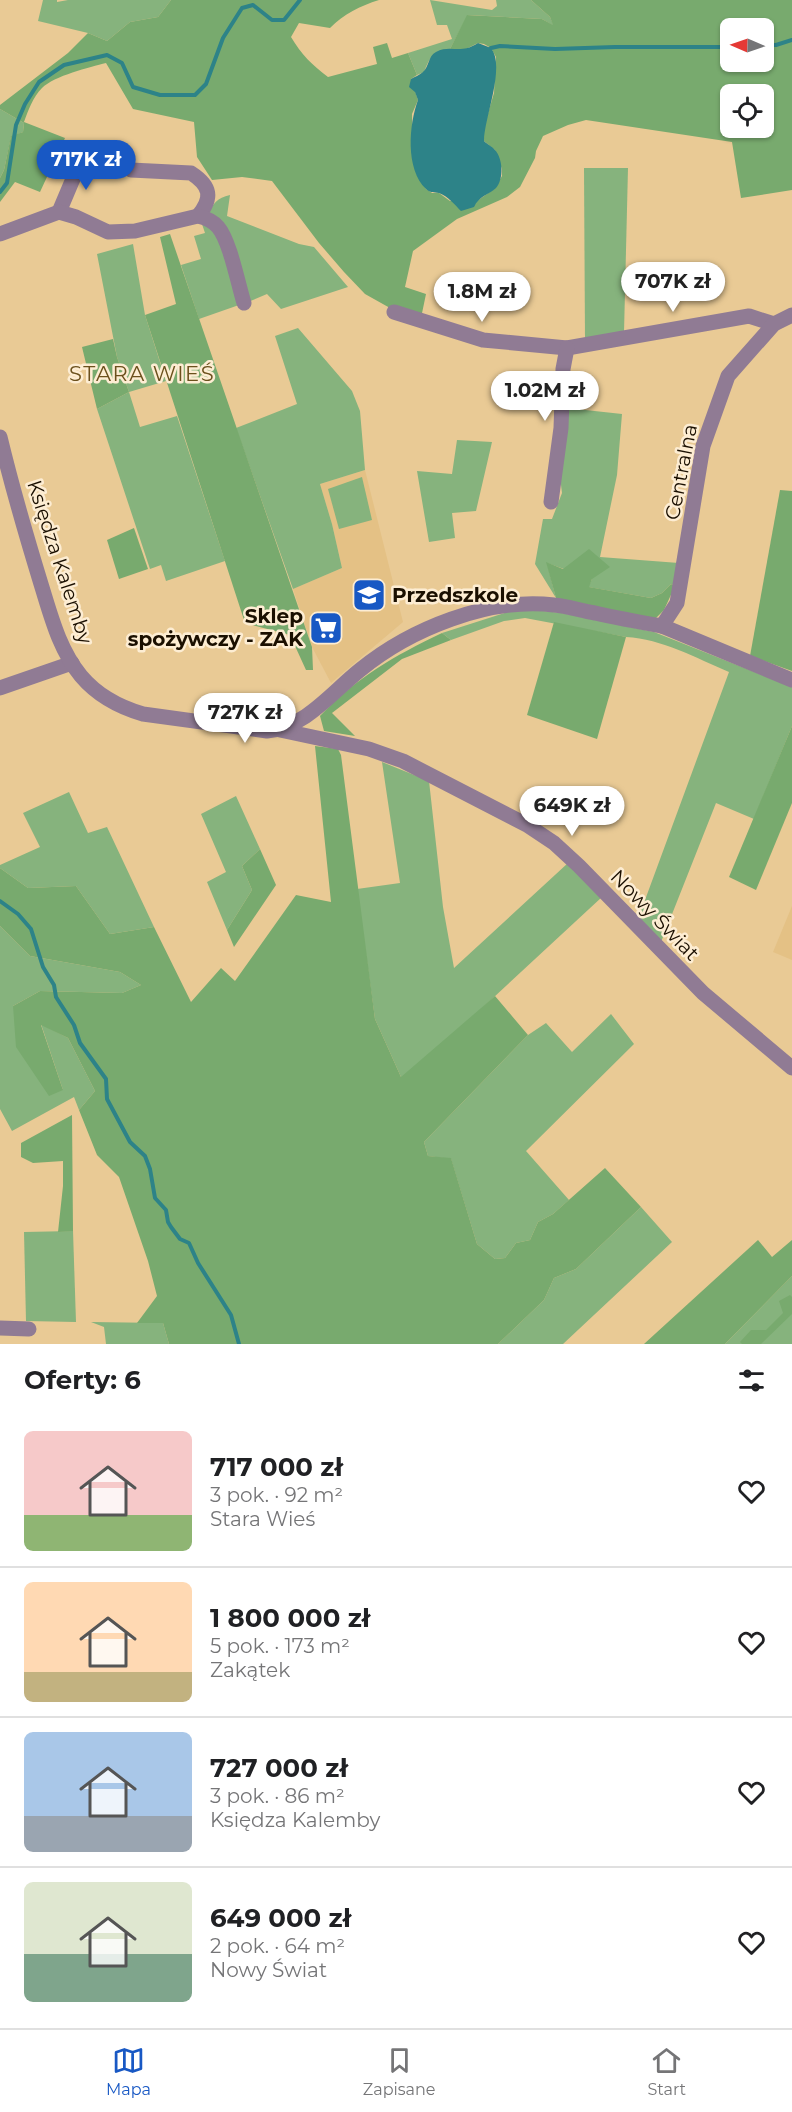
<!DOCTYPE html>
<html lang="pl">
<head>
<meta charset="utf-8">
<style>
  :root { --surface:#fff; --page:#f2f2f2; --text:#202124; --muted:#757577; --line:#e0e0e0; --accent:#1858c4 }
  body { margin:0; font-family:Montserrat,sans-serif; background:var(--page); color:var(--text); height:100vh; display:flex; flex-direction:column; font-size:22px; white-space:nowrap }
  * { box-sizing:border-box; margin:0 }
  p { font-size:20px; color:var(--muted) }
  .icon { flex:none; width:33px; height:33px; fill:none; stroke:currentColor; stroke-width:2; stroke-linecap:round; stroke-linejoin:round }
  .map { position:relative; height:1344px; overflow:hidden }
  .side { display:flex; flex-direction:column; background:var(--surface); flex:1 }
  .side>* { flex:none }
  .needle { width:39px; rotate:272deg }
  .buttons { position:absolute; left:720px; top:18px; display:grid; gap:12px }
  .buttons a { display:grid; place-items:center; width:54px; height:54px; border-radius:9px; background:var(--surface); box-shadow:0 2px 4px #0004; font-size:30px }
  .price { position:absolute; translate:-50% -51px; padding:0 14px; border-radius:21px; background:#fff; color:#222; font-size:20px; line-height:39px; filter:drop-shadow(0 2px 3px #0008) }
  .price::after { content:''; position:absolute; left:50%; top:36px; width:18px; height:14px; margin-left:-9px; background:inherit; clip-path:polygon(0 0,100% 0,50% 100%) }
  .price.selected { background:var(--accent); color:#fff }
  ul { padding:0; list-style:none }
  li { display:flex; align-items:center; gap:18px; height:150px; padding:0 24px }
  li+li { border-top:2px solid var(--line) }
  li span { display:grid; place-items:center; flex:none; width:168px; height:120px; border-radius:9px; color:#555 }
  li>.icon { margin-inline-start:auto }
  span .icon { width:72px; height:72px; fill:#fffc; stroke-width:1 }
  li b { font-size:26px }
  h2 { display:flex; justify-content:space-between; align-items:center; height:72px; padding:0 24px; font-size:26px }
  .dock { display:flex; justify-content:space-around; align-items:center; height:84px; border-top:2px solid var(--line); background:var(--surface); font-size:16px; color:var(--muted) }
  .dock a { display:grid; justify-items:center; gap:3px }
  .dock .selected { color:var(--accent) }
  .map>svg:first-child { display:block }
  .built { fill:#e4c185 }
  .green { fill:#86b37d }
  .forest { fill:#78aa6e; fill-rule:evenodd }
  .water { fill:#2d8388 }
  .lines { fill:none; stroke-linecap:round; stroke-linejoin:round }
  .stream { stroke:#2d8388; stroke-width:4 }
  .minor { stroke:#907b94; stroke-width:15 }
  .tertiary { stroke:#907b94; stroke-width:15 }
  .labels { text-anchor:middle; stroke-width:5; stroke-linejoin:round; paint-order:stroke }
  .street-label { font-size:20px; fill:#1a0f00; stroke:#fdedd3 }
  .poi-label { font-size:20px; font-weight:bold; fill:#1a0f00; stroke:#fdedd3; text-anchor:start }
  .neighbourhood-label { font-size:21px; letter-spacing:1.5px; fill:#6b501c; stroke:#fdedd3 }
</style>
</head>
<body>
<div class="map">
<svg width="792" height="1344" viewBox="0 0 792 1344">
  <rect width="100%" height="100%" fill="#e9ca95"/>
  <g class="built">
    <polygon points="365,470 403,622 331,683 312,647 293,589 342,568 332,524 320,484"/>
    <polygon points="792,906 792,960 773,952"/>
  </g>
  <g class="green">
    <polygon points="43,0 57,0 57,2 68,0 171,0 158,17 130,22 107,41 88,33 38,21"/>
    <path d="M430,0L492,10L497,6L496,0H531L550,17L554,26L542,19L468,15L450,49C432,53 431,55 424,72L417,75L408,53L452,39L447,25H437Z"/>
    <polygon points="0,109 24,123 23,132 11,137 4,170 0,178"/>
    <polygon points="584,168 628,168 624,333 585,340"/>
    <path d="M230,195L227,216L299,244L314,247L348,287L281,309L267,294L248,302L208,215C213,203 217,198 230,195Z"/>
    <polygon points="201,221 217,232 239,305 199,319 181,265 201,259 194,236 205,233"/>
    <polygon points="133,244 145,315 166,381 129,392 140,427 177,416 225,561 166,581 161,565 150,569 97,409 129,392 117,357 97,254"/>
    <polygon points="298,328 352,391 360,411 365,470 320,484 332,524 342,568 293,589 236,428 297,404 275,336"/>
    <polygon points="567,408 622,414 617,475 600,557 679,563 675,586 671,584 662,593 651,598 588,587 592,579 547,563 556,598 535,564 543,519 552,519 562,493 560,477"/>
    <polygon points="457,440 492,442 476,511 452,513 455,538 429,542 417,471 452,474"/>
    <polygon points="362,477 372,520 339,529 328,489"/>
    <path d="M514,610H534L562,613L654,632L792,687V726L754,819L716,803L661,942L638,919L729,672C696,658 662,639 626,637L525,618L504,621L451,640L442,633Z"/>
    <polygon points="382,762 429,781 443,907 454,968 568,863 602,897 303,1174 401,1077 375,1019 357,889 400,883"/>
    <polygon points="69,792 88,833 107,827 154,927 110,934 76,886 28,888 0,868 0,865 40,847 23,813"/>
    <polygon points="236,796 260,849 242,866 252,890 227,930 207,882 226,872 201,814"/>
    <polygon points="0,926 30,956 120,972 141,985 122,993 40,991 13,1006 63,1090 41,1024 68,1038 95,1091 79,1110 74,1097 12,1131 0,1109"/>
    <polygon points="611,1014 634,1044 526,1151 569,1200 553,1214 538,1222 530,1240 516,1243 505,1258 495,1259 477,1244 451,1159 428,1156 424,1142 528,1035 546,1023 572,1052"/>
    <polygon points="641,1207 672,1242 563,1344 498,1344 544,1300 554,1278 576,1269"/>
    <polygon points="73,1231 76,1322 26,1321 24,1232"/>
    <polygon points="792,1276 792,1344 725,1344"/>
    <polygon points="91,1322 163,1323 169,1344 106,1344 104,1327"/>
  </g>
  <g class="forest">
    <path d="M171,0H379C360,6 344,14 330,28L299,23L291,37C301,54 312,65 328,77L377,64L373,47L387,43L392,58L408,53L417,75L411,79L418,100L412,114L413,160L417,175L426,189L432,193H439L450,201H477L494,189L502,176V169L495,150L484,141V127L494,93L496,57L491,48L484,44L478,43L464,50L450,49L467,15L542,19L553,25L550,17L531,0H792V190L741,198L732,142L586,120L568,125L543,136L536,151L535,158L520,187L507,197L457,219L413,251L405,287L426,294L421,318L390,308L365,294L344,272L319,243L272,181L242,177L212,180L197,157L194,122L133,109L106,63C90,67 54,76 42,88C33,97 28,111 24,122L65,138L40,192L15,182L0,202V178L4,170L11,136L23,132L24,123L0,109V105L68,53L88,33L107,41L130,22L158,17ZM730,28H764V62H730ZM730,94H764V128H730Z"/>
    <polygon points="170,234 312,647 313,670 306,670 290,635 245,623 145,315 176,304 160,237"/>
    <polygon points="113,339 117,357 129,392 97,409 82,347"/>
    <polygon points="780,490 792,491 792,671 750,656"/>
    <polygon points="134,528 148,569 119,579 107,540"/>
    <polygon points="589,549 610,567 592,579 589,587 651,598 662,593 671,584 675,586 664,610 655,619 556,598 546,562 563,569"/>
    <polygon points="554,622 626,637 597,739 527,715"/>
    <path d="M442,633L451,640L402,659L332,713L355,736L324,731L320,716C357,677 394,656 442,633Z"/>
    <polygon points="792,726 792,803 756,890 729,877"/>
    <polygon points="315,746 338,749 341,755 375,1019 401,1077 495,996 528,1035 424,1142 428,1156 451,1158 477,1244 495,1259 505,1258 516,1243 530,1240 538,1222 553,1214 605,1168 641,1207 576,1269 554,1278 544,1300 498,1344 169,1344 163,1323 137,1323 157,1296 148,1261 119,1177 97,1155 79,1110 95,1091 68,1038 41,1025 63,1090 49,1096 16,1047 13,1006 40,991 122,993 141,985 120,972 30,956 0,926 0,868 28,888 76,886 110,934 154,927 191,1002 221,968 235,981 296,895 331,902"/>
    <polygon points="260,849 276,885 234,947 227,930 252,890 242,866"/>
    <polygon points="72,1115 73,1231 58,1232 63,1186 63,1161 33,1163 21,1157 21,1143"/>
    <polygon points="758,1240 772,1257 792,1240 792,1276 725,1344 644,1344"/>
    <polygon points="790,1295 792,1297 792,1314 761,1344 742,1344 740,1342 751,1330 766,1330 783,1313 779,1301"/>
  </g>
  <path class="water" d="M478,43L491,48C506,67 484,118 484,141C487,144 493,147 495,150C503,159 504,179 496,188C488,195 479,196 474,207L461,211C455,205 448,196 439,193C434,192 430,193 426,189C405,169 409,124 418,100L415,92L409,87L411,79C414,77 420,75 423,72C429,67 428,56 436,52C451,44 460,55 478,43Z"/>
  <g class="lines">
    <g class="stream">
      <polyline points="764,45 776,45 792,40"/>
      <polyline points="491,48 500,46 555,49 615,47 730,47"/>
      <polyline points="0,192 7,183 16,125 25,104 39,82 64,65 107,55 122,63 133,87 160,95 195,95 206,84 223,38 242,8 253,5 272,20 284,20 300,0"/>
      <polyline points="0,901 18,914 31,929 43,967 54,985 56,997 74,1025 80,1043 106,1079 107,1099 130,1142 145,1156 150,1169 155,1198 166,1210 168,1222 171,1227 180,1239 189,1243 198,1263 231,1315 239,1344"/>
    </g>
    <g class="minor">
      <path d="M59,212L78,167L86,155L99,152L118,159L131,170L191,173C211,186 213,198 198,216"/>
      <path d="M0,234L59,212L76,217L108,232L135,231L198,216C206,218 213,221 218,227C230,241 238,284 244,303"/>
      <polyline points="394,312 483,340 567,348 749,316 774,324"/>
      <polyline points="551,502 561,428 563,369 567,348"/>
      <polyline points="662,626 792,680"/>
      <polyline points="0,688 72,663"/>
      <polyline points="280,730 369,749 403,761 527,825 554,843 579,866 703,993 792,1068"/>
      <polyline points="0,1328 29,1329"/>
    </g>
    <path class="tertiary" d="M0,437C12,487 26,535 41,584C51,616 59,649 81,676C97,695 119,707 143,714L267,731C306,727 331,693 360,670C410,629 489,597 554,605C568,606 581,611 595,613C617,618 639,622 662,626L677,603L703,446L728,376L774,324L792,315"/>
  </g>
  <defs>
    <g id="school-square" transform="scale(1.725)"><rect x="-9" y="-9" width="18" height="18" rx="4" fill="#1858c4" stroke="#fdedd3"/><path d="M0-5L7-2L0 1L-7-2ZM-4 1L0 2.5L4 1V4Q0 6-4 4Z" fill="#fff"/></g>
    <g id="supermarket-square" transform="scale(1.725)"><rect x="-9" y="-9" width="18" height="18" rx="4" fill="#1858c4" stroke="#fdedd3"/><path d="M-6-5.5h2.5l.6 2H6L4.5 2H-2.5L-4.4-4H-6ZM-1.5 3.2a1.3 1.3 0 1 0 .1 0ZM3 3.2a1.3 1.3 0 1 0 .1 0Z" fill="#fff"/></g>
  </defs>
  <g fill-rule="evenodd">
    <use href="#school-square" x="369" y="595"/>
    <use href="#supermarket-square" x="326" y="628"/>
  </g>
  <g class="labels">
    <g class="street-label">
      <text transform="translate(681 472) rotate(-79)" y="7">Centralna</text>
      <text transform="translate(60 562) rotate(72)" y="7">Księdza Kalemby</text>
      <text transform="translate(655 915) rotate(46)" y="7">Nowy Świat</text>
    </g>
    <g class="poi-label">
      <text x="392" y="602">Przedszkole</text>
      <text x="303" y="623" text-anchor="end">Sklep<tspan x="303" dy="23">spożywczy - ZAK</tspan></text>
    </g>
    <g class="neighbourhood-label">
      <text x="142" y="381">STARA WIEŚ</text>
    </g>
  </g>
</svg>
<div class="buttons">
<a><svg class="needle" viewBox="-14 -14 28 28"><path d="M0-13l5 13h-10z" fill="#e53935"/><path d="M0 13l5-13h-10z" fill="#757577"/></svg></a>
<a><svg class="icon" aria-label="locate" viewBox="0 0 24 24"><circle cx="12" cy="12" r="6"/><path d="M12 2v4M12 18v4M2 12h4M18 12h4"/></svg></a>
</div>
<b class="price selected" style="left:86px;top:191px">717K zł</b>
<b class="price" style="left:673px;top:313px">707K zł</b>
<b class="price" style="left:482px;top:323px">1.8M zł</b>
<b class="price" style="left:545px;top:422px">1.02M zł</b>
<b class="price" style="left:245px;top:744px">727K zł</b>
<b class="price" style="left:572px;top:837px">649K zł</b>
</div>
<section class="side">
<h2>Oferty: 6<svg class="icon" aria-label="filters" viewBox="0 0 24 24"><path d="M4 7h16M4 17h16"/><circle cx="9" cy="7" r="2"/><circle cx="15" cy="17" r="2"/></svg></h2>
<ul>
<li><span style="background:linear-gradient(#f6c9c9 70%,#8fb573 0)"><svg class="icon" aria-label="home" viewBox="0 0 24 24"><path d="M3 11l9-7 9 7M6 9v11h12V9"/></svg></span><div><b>717 000 zł</b><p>3 pok. · 92 m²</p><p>Stara Wieś</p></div><svg class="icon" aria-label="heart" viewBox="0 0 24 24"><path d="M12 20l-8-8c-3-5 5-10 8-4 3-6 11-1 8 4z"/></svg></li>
<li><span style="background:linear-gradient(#ffd9b3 75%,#c2b280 0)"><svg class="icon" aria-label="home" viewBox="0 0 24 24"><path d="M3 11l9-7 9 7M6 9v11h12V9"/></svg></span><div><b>1 800 000 zł</b><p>5 pok. · 173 m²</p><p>Zakątek</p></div><svg class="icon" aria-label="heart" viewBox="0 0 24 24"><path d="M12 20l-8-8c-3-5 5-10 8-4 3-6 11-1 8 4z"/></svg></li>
<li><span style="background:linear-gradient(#a9c7e8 70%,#9aa5b1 0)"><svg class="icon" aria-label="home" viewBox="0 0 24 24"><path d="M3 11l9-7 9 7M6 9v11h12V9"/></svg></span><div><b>727 000 zł</b><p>3 pok. · 86 m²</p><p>Księdza Kalemby</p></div><svg class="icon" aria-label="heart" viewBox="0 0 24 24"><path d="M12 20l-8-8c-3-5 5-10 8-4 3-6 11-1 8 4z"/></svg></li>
<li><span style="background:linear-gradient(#dfe7d0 60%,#7fa58c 0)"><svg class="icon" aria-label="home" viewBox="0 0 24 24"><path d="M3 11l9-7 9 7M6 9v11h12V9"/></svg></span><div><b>649 000 zł</b><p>2 pok. · 64 m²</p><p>Nowy Świat</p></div><svg class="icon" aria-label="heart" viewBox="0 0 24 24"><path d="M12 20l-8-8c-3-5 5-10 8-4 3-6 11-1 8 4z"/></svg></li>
</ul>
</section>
<nav class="dock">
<a class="selected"><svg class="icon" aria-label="map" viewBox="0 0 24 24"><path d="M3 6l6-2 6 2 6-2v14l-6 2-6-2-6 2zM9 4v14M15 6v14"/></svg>Mapa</a>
<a><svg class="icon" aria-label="saved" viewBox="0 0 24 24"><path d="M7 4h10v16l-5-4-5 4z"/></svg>Zapisane</a>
<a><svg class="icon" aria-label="home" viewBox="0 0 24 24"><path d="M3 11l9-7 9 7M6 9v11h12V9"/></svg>Start</a>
</nav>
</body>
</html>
